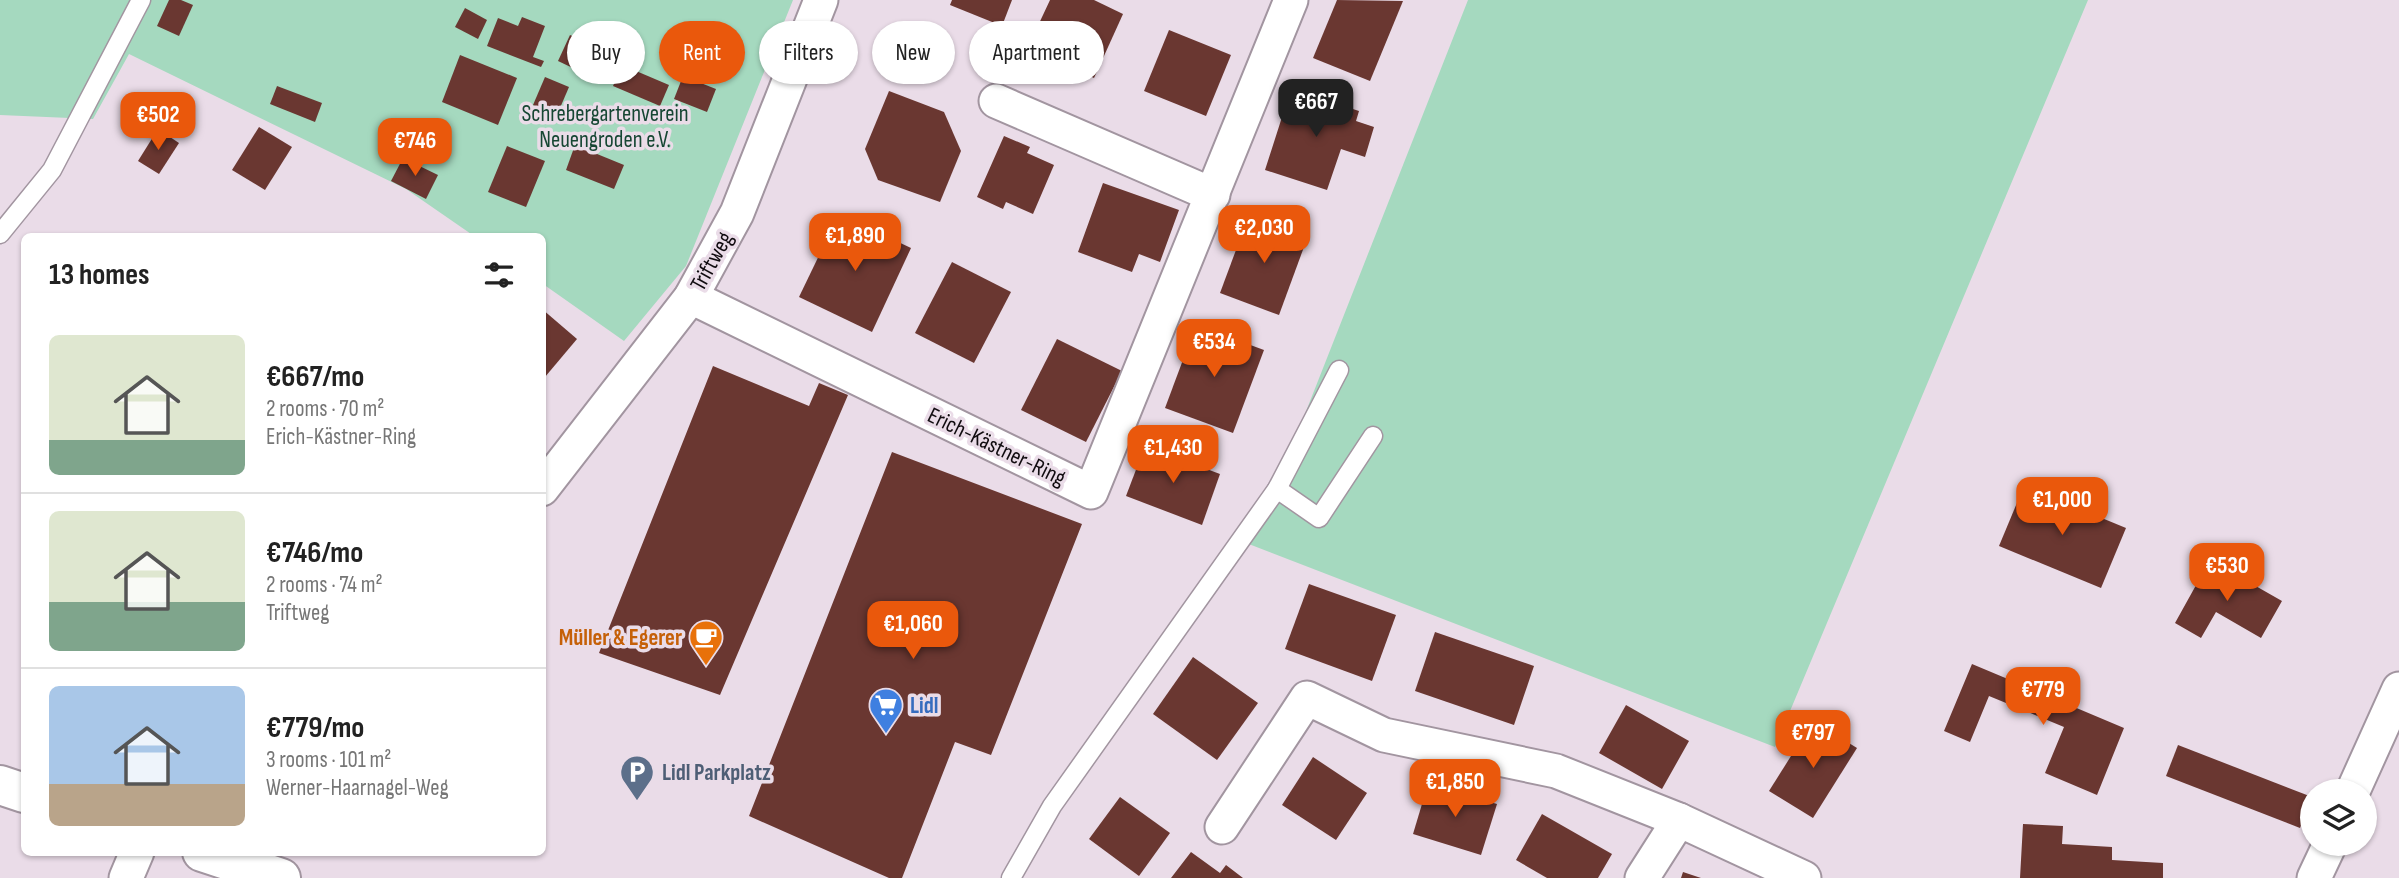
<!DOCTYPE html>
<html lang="en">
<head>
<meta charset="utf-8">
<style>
  :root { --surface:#fff; --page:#f2f2f2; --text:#222; --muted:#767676; --line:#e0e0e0; --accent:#ea580c }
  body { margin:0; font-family:"Sofia Sans Condensed",sans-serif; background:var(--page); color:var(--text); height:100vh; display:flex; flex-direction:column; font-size:26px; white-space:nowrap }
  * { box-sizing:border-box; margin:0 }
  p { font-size:23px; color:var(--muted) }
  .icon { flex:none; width:38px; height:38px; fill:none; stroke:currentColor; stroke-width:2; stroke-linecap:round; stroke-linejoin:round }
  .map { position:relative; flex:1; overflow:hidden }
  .details { position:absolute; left:21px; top:233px; width:525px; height:623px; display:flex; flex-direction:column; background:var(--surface); border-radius:10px; box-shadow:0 2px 5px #0004 }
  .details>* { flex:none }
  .hud { position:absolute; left:567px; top:21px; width:665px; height:63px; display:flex; gap:14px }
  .controls { position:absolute; left:2300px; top:779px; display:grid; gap:14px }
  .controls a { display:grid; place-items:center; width:77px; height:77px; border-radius:50%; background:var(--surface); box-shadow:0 2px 5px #0004; font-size:35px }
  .price { position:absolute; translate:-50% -60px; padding:0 16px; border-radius:14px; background:var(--accent); color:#fff; font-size:23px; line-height:46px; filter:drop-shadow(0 2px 4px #0008) }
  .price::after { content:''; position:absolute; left:50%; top:42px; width:21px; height:16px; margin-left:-10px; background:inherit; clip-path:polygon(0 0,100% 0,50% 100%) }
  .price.current { background:#222; color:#fff }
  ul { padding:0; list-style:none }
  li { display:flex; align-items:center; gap:21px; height:175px; padding:0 28px }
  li+li { border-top:2px solid var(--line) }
  li span { display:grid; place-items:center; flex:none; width:196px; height:140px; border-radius:10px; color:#555 }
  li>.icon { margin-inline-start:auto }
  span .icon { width:84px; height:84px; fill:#fffc; stroke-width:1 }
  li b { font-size:30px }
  h2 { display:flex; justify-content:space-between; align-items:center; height:84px; padding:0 28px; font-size:30px }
  .tag { padding:0 24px; border-radius:32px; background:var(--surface); box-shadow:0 2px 5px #0004; font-size:24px; line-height:63px }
  .tag.current { background:var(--accent); color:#fff }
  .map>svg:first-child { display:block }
  .green { fill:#a5d9bf }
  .building { fill:#6a3731 }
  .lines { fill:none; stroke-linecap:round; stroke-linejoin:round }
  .lane-casing { stroke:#a295a0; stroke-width:21 }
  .street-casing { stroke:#a295a0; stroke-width:37 }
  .secondary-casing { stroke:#a295a0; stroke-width:42 }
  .lane { stroke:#fff; stroke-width:18 }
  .street { stroke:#fff; stroke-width:33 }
  .secondary { stroke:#fff; stroke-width:38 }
  .labels { text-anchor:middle; stroke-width:7; stroke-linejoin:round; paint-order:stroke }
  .park-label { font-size:23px; fill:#164633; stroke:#eadce8 }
  .street-label { font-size:23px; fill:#100b0f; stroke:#eadce8 }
  .food-label { font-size:23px; font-weight:bold; fill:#c56008; stroke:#eadce8; text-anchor:end }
  .shop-label { font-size:23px; font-weight:bold; fill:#366cbe; stroke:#eadce8; text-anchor:start }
  .service-label { font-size:23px; font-weight:bold; fill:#4e5e75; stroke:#eadce8; text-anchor:start }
</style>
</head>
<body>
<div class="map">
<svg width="2399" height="878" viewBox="0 0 2399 878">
  <rect width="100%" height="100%" fill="#eadce8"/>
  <g class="green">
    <polygon points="0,0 793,0 686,266 624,341 543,284 542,236 474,236 406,189 129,54 93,119 0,115"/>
    <polygon points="1468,0 2088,0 1775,747 1241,541 1303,419"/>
  </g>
  <g class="building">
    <polygon points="169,0 181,0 193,5 179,36 157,26"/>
    <polygon points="952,0 1012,0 1002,26 950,5"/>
    <polygon points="1050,0 1094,0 1123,14 1094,78 1028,47"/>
    <polygon points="1337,0 1403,1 1370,81 1313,58"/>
    <polygon points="465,8 487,20 478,39 455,27"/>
    <polygon points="522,17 545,26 533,57 544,61 541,67 487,46 498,18 518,26"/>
    <polygon points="1169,30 1231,55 1206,116 1144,91"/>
    <polygon points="570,35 608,52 596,79 558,61"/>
    <polygon points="460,55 517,78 498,125 442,102"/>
    <polygon points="622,65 669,85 660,106 613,86"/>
    <polygon points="683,76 716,89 707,112 674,99"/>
    <polygon points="545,77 569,87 557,115 533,105"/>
    <polygon points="277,86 322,103 315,122 270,104"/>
    <polygon points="1291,89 1359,111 1356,121 1374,127 1365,157 1341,149 1327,190 1265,170"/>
    <polygon points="889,91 944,112 961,151 940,202 878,180 865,149"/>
    <polygon points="259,127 292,147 265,190 232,170"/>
    <polygon points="158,129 179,143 159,174 138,161"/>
    <polygon points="1004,136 1030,147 1027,153 1054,165 1033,214 1006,202 1003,209 977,197"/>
    <polygon points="575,145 624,165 614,189 566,170"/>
    <polygon points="507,146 545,161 526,207 488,192"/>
    <polygon points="403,158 438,175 426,199 391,181"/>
    <polygon points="1103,183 1179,210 1160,262 1139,254 1132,272 1078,252"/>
    <polygon points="839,214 911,248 872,332 799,297"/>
    <polygon points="1249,215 1308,236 1279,315 1220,293"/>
    <polygon points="952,262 1011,292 974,363 915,333"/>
    <polygon points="542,309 577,339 545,377 542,374"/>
    <polygon points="1196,325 1264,350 1233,433 1165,408"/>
    <polygon points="1057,339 1122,371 1086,442 1021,410"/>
    <polygon points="713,366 809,406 819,383 848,395 720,695 599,653"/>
    <polygon points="1145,446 1220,474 1202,525 1126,496"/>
    <polygon points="892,452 1082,524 991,755 955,742 902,878 889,878 749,816"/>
    <polygon points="2024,486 2126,528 2101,588 1999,546"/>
    <polygon points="2210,560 2282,601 2261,638 2216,612 2201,638 2175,623"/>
    <polygon points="1309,584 1396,615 1372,681 1285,649"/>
    <polygon points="1435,632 1534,666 1514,725 1415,691"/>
    <polygon points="1193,657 1258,703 1217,760 1153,714"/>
    <polygon points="1972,664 2124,728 2097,795 2045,773 2064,727 1989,696 1970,742 1944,731"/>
    <polygon points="1626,705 1689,741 1662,789 1599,753"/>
    <polygon points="1813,721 1857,748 1813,818 1769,791"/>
    <polygon points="2178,745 2312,797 2300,828 2166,776"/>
    <polygon points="1313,757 1367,793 1336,840 1282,805"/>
    <polygon points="1428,784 1497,804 1481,855 1413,834"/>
    <polygon points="1120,797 1170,833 1139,876 1089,839"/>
    <polygon points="1542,814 1612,854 1598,878 1547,878 1516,860"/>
    <polygon points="2023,824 2063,826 2062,844 2112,847 2112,860 2163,863 2163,878 2020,878"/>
    <polygon points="1191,852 1220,873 1226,865 1243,878 1171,878"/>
    <polygon points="1683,872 1701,878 1681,878"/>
  </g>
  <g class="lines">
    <g class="lane-casing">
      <g id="lane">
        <polyline points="0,234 52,170 141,0"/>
        <polyline points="1277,489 1319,518 1373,436"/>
        <polyline points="1011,878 1052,806 1277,489 1339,370"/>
      </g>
    </g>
    <g class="street-casing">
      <g id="street">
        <polyline points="996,101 1213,195"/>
        <polyline points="691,297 1091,492 1291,0"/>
        <polyline points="542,489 691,297 737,213 821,0"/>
        <polyline points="2353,791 2399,689"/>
        <polyline points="1222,827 1307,698 1384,735 1556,771 1679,820 1804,878"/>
        <polyline points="126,878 137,852"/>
        <polyline points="1642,878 1679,820"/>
        <polyline points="2314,878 2330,844"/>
      </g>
    </g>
    <g class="secondary-casing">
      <g id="secondary">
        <polyline points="0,785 24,793"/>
        <polyline points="202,852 281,878"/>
      </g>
    </g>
    <use href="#lane" class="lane"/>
    <use href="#street" class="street"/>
    <use href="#secondary" class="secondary"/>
  </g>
  <defs>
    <g id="cafe-pin" transform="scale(1.75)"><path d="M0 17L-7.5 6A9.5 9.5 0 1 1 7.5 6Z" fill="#e8710a" stroke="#eadce8"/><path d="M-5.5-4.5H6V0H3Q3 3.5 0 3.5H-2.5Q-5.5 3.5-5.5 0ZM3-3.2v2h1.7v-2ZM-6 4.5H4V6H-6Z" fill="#fff"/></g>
    <g id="supermarket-pin" transform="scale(1.75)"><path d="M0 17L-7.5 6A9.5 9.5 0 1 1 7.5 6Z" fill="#3f7fe0" stroke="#eadce8"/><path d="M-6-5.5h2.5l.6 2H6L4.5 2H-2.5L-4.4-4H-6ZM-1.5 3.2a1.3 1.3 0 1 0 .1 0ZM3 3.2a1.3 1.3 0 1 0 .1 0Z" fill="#fff"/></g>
    <g id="parking-pin" transform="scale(1.75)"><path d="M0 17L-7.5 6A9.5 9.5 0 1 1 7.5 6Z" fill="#5c6f8a" stroke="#eadce8"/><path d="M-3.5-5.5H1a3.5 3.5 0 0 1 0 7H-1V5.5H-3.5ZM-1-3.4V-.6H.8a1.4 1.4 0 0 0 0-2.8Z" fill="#fff"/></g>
  </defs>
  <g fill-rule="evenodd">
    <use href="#cafe-pin" x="706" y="637"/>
    <use href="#supermarket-pin" x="886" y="705"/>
    <use href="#parking-pin" x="637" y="772"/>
  </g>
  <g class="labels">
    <g class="park-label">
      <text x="605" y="121">Schrebergartenverein<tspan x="605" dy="26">Neuengroden e.V.</tspan></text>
    </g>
    <g class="street-label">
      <text transform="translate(711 261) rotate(-61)" y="8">Triftweg</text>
      <text transform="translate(997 446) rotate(26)" y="8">Erich-Kästner-Ring</text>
    </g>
    <g class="food-label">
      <text x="682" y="645">Müller &amp; Egerer</text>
    </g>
    <g class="shop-label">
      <text x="910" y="713">Lidl</text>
    </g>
    <g class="service-label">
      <text x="662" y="780">Lidl Parkplatz</text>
    </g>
  </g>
</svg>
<div class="controls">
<a><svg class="icon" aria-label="layers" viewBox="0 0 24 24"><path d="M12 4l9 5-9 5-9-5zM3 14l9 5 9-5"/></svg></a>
</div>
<b class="price current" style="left:1316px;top:139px">€667</b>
<b class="price" style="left:158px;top:152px">€502</b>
<b class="price" style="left:415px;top:178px">€746</b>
<b class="price" style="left:1264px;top:265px">€2,030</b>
<b class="price" style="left:855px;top:273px">€1,890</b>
<b class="price" style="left:1214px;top:379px">€534</b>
<b class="price" style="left:1173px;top:485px">€1,430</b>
<b class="price" style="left:2062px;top:537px">€1,000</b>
<b class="price" style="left:2227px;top:603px">€530</b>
<b class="price" style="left:913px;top:661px">€1,060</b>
<b class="price" style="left:2043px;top:727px">€779</b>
<b class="price" style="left:1813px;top:770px">€797</b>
<b class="price" style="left:1455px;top:819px">€1,850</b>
<div class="hud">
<a class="tag">Buy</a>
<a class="tag current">Rent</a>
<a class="tag">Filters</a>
<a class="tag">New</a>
<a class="tag">Apartment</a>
</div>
<section class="details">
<h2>13 homes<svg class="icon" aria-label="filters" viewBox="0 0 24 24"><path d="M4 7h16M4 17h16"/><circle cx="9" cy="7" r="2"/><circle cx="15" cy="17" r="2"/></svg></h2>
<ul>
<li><span style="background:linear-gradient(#dfe7d0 75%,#7fa58c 0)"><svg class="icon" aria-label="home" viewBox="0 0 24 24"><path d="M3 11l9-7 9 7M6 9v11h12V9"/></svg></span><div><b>€667/mo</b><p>2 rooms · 70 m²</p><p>Erich-Kästner-Ring</p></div></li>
<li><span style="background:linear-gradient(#dfe7d0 65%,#7fa58c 0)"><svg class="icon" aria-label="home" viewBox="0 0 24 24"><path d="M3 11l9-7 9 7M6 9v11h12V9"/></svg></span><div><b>€746/mo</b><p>2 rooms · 74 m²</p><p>Triftweg</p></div></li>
<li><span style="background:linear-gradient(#a9c7e8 70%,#b9a48a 0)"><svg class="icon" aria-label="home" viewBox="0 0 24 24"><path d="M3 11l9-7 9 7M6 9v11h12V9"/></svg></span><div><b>€779/mo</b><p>3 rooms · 101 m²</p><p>Werner-Haarnagel-Weg</p></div></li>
</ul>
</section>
</div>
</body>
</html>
